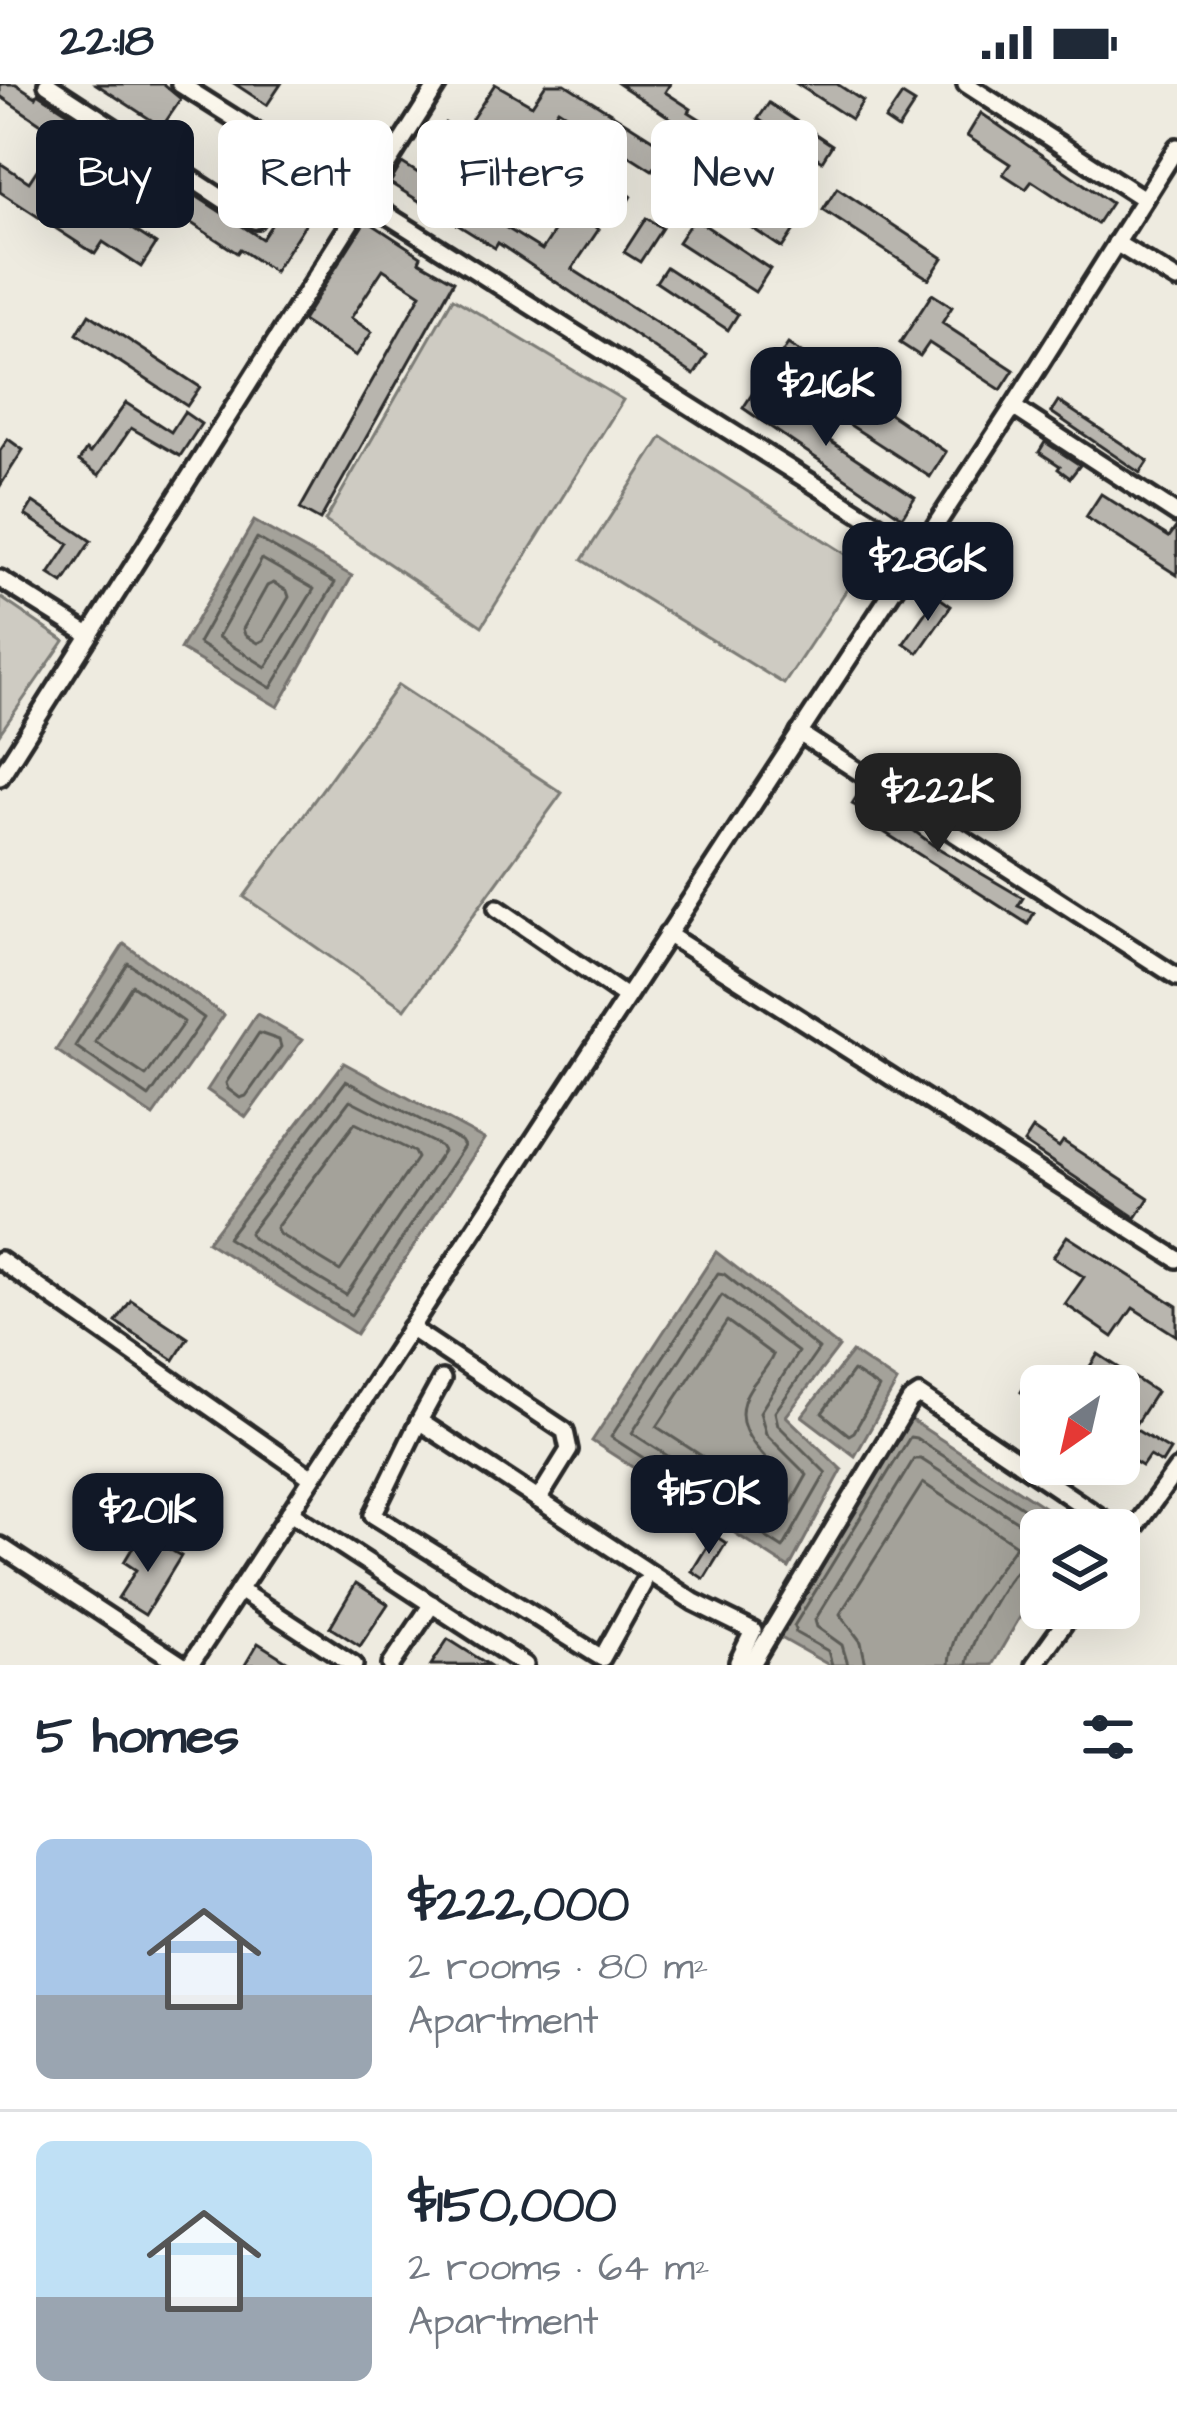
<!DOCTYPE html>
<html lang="en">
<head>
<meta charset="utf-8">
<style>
  :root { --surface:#fff; --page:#f6f6f7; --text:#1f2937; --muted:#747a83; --line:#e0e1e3; --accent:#111827 }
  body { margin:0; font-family:"Architects Daughter",sans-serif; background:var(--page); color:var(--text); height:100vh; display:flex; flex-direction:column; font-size:45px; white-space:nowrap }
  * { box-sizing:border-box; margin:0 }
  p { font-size:39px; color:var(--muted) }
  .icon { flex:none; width:66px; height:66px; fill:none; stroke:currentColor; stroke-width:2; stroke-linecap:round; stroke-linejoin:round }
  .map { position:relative; height:1581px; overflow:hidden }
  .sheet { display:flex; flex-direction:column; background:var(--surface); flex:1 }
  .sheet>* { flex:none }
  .guide { position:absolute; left:36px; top:36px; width:1107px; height:108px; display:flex; gap:24px }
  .needle { width:78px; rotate:214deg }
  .controls { position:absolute; left:1020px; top:1281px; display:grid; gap:24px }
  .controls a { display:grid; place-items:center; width:120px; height:120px; border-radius:18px; background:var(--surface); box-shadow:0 12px 48px #0002; font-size:60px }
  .price { position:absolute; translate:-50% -102px; padding:0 27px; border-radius:24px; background:var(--accent); color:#fff; font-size:39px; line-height:78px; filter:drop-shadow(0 3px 6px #0008) }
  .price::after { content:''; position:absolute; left:50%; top:72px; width:36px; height:27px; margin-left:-18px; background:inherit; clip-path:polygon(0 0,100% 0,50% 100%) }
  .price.on { background:#222; color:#fff }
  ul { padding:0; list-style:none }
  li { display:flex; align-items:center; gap:36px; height:300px; padding:0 36px }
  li+li { border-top:3px solid var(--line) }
  li span { display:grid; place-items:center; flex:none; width:336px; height:240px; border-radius:18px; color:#555 }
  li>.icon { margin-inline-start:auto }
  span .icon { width:144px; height:144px; fill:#fffc; stroke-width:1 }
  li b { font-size:51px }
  h2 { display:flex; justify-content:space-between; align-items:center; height:144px; padding:0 36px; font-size:51px }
  .tag { padding:0 42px; border-radius:18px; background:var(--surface); box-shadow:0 12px 48px #0002; font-size:42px; line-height:108px }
  .tag.on { background:var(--accent); color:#fff }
  .status { display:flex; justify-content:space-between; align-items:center; height:84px; padding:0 60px; background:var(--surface); direction:ltr }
  .status svg { height:33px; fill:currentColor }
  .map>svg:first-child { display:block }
  .green { fill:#cecbc2; stroke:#7c7b76; stroke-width:3 }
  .water { fill:#a4a29a; stroke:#74726e; stroke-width:3 }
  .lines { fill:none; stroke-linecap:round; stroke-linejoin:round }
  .shore { stroke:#5b5b57; stroke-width:3 }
  .building { fill:#b8b5ae; stroke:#2b2b2b; stroke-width:3; fill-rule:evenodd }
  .minor-casing { stroke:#2b2b2b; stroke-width:24 }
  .minor { stroke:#fbf7ec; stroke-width:15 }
</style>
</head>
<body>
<div class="status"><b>22:18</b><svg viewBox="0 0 49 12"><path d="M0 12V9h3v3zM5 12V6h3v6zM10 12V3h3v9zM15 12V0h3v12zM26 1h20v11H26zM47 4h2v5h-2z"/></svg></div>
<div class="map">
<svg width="1177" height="1581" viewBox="0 0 1177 1581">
  <rect width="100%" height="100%" fill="#eeebe0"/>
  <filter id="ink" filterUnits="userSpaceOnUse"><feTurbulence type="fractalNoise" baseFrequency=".00833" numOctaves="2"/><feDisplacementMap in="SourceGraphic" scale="24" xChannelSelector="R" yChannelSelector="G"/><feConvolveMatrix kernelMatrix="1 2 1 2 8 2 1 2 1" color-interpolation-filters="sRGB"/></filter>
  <g filter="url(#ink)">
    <g class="green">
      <polygon points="453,214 623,316 482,542 325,437"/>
      <polygon points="662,353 863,481 784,600 582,476"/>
      <polygon points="0,513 64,557 0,649"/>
      <polygon points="398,601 562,709 405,925 244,813"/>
    </g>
    <g class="water">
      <polygon points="254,437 352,492 278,623 180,565"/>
      <polygon points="124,860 224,931 153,1032 56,966"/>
      <polygon points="257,930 302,956 246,1033 207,1006"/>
      <polygon points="344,979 484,1055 356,1250 207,1158"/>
      <polygon points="716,1168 839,1263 786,1332 842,1386 789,1484 592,1357"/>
      <polygon points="852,1268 897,1298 855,1372 802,1332"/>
      <polygon points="907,1333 1073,1442 1071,1446 1041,1446 1041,1497 992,1581 829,1581 774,1550"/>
    </g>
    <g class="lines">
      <g class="shore">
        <polygon points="257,454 335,499 271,604 198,559"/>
        <polygon points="262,475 314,505 266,583 218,553"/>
        <polygon points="274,499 287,507 289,513 264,556 258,559 245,551 243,545 267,502"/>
        <polygon points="128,879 204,934 149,1013 75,962"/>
        <polygon points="132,901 184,938 146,992 95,958"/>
        <polygon points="259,949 279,956 281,963 246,1012 240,1014 228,1005 226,999"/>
        <polygon points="346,997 461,1057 464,1062 351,1231 227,1154"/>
        <polygon points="350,1016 440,1062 443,1067 346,1211 252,1154 249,1149"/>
        <polygon points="355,1039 414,1068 417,1074 340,1187 279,1150 276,1144"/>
        <polygon points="718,1189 724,1190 819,1265 775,1328 778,1341 826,1389 783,1464 611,1353"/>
        <polygon points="722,1211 798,1268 760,1328 766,1350 807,1391 778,1443 632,1349"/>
        <path d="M727,1237L773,1271C768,1283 759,1292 751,1303C725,1342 761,1367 784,1394L771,1417L657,1343Z"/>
        <polygon points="853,1287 879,1304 854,1348 849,1351 822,1329"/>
        <polyline points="832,1581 828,1567 796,1549 794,1542 910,1353 916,1354 1057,1446"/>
        <polyline points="848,1581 842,1561 817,1543 815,1536 914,1375 921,1375 1041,1453"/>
        <path d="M866,1581L861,1558L840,1530L923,1399L1016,1461C994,1494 951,1537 949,1581"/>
        <path d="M967,1581C968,1562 1005,1494 1021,1483C1029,1478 1032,1479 1041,1478"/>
      </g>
    </g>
    <g class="building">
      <polygon points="0,0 16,0 36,13 38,9 262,155 297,102 320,117 274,188 240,165 237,169 112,87 95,113 113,125 109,130 156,160 141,183 103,158 95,170 0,108 0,79 29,98 59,52 0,12"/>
      <polygon points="96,0 163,0 181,15 162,43"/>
      <polygon points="235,0 281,0 267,21"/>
      <path d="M495,0L532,21L546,0H565L666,64L652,86L600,53L582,80L631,112L623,125L532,65L518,87L569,118L566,123L599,145L572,185L707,271L694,291L498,159L495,164L390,99L402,79L542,166L561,137L523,113L518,120L430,62L445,39L462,50ZM558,25L578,38L560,65L540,52Z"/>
      <polygon points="619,0 670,0 665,8 691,25 689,28 808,103 799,118 716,64 702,85 794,146 782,164 707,114 711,109 679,89 697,61 694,59 699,53"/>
      <polygon points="797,0 837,0 863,17 851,35"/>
      <polygon points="902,11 915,19 898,45 885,36"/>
      <polygon points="769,19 832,61 822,77 758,35"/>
      <polygon points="981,29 1111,119 1097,140 1032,97 1026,105 1003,90 1010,80 967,52"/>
      <polygon points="837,104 943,174 929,195 823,126"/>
      <polygon points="646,134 662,144 640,178 624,168"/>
      <polygon points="694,134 770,185 755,208 678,158"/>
      <polygon points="366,136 421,172 419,177 454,197 320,436 300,425 421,210 383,185 351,234 372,248 356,272 302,237"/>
      <polygon points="666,183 738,230 728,246 656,198"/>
      <polygon points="932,210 952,223 942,239 1014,286 1001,306 929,259 920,272 900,259"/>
      <polygon points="89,230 200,303 187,322 77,250"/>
      <polygon points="788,260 946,368 930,393 850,341 853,335 773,282"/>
      <polygon points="758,301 828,347 824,353 915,413 902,433 743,324"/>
      <polygon points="1058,317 1148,377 1140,389 1051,328"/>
      <polygon points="126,319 171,348 184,328 201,340 180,372 131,344 99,391 79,377 86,366 90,369"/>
      <polygon points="8,355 23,366 0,402 0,367"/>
      <polygon points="1045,358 1080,381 1070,394 1058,385 1060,382 1039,368"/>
      <polygon points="1101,410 1169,453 1177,442 1177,491 1086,433"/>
      <polygon points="33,418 91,457 63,499 49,490 69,460 25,431"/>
      <polygon points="937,512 951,522 918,569 904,559"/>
      <polygon points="861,706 916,741 913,746 933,761 1023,814 1018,822 1034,829 1028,840 859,732 863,726 852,720"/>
      <polygon points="1033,1045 1059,1063 1063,1057 1149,1114 1136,1134 1024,1059"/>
      <polygon points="1067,1152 1177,1222 1177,1252 1133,1224 1113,1253 1065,1220 1084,1193 1053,1173"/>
      <polygon points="131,1216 188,1254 174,1276 116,1238"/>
      <polygon points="1098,1270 1156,1308 1133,1344 1170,1366 1162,1379 1149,1372 1142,1382 1119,1368 1119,1302 1077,1302"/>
      <polygon points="1035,1284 1065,1302 1041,1302 1041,1320 1021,1308"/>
      <polygon points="714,1451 726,1459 704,1495 692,1487"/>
      <polygon points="154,1456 181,1472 145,1531 118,1514 136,1486 124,1478 136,1458 147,1466"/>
      <polygon points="356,1499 388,1520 360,1562 330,1543"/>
      <polygon points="448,1555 489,1581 431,1581"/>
      <polygon points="258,1559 293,1581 245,1581"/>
    </g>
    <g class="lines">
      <g class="minor-casing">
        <g id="minor">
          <polyline points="47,0 255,136 294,74"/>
          <polyline points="180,0 918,466"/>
          <polyline points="966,0 1144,115"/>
          <polyline points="1116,159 1177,196"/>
          <polyline points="1013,323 1177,430"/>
          <polyline points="0,495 89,551"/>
          <polyline points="799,649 1177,893"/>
          <polyline points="0,693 438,0"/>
          <polyline points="497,824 626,913"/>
          <polyline points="667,850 1177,1175"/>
          <polyline points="0,1176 312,1394"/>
          <polyline points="410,1244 565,1347 569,1366 538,1416"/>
          <polyline points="442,1295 419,1337 694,1518 753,1547 738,1578"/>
          <polyline points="419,1337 373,1431 602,1574 643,1500"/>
          <polyline points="290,1428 525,1581"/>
          <polyline points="0,1462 182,1581"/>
          <polyline points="1119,1465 1177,1385"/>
          <polyline points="239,1506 354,1581"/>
          <polyline points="752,1580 910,1317 919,1311 1128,1452"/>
          <polyline points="190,1581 1013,323 1177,63"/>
          <polyline points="391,1581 432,1520"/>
          <polyline points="1034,1581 1075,1524"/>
        </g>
      </g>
      <use href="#minor" class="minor"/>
    </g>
  </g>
</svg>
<div class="controls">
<a><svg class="needle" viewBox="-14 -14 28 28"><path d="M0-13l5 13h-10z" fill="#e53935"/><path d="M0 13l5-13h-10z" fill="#747a83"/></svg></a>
<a><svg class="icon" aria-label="layers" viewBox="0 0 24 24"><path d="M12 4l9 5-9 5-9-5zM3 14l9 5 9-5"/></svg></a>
</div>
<b class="price" style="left:826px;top:365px">$216K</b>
<b class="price" style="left:928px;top:540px">$286K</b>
<b class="price on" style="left:938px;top:771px">$222K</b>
<b class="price" style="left:709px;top:1473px">$150K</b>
<b class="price" style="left:148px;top:1491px">$201K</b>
<div class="guide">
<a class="tag on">Buy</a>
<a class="tag">Rent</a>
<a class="tag">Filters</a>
<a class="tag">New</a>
</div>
</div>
<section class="sheet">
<h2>5 homes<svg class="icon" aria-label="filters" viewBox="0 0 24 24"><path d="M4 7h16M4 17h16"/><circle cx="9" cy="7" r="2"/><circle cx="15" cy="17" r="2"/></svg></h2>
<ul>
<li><span style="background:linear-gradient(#a9c7e8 65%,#9aa5b1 0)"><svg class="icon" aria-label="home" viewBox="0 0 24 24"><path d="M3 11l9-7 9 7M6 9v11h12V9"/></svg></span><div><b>$222,000</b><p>2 rooms · 80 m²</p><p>Apartment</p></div></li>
<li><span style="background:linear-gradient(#bfe0f5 65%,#9aa5b1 0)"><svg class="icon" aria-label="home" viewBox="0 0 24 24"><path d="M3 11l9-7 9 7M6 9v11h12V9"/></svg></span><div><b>$150,000</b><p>2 rooms · 64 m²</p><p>Apartment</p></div></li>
</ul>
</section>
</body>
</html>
